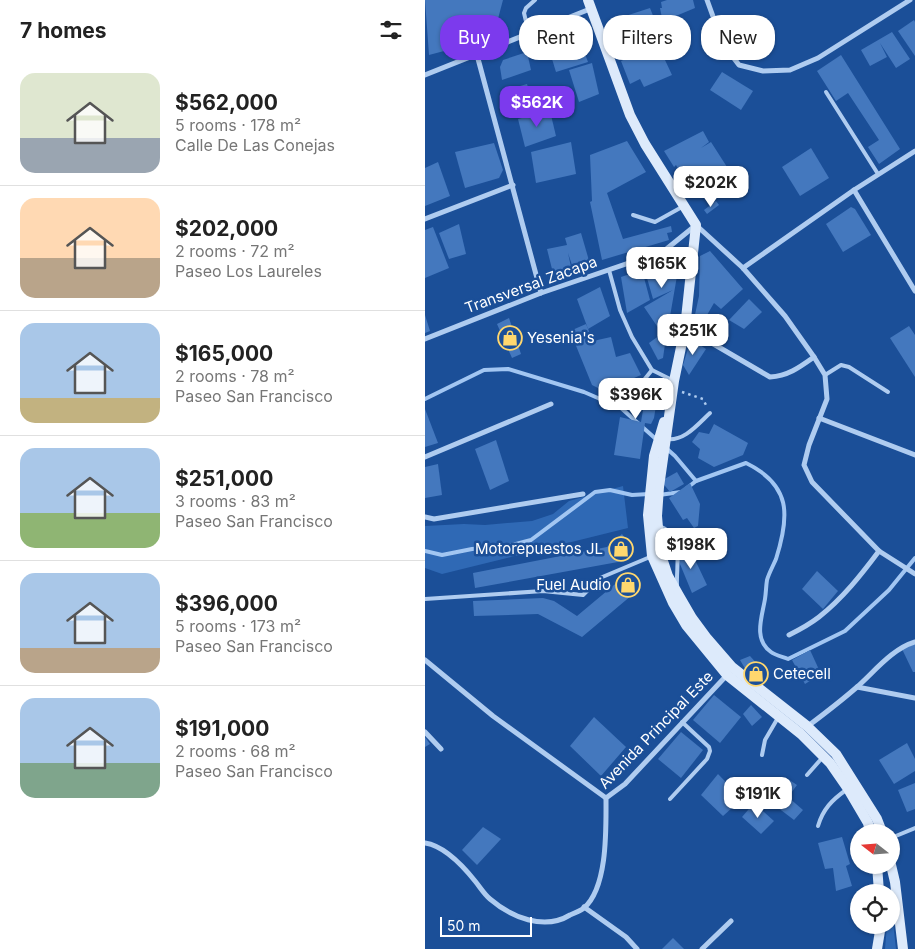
<!DOCTYPE html>
<html lang="en">
<head>
<meta charset="utf-8">
<style>
  :root { --surface:#fff; --page:#f6f6f6; --text:#222; --muted:#767676; --line:#e0e0e0; --accent:#7c3aed }
  body { margin:0; font-family:Inter,sans-serif; background:var(--page); color:var(--text); height:100vh; display:flex; flex-direction:column; font-size:19px; white-space:nowrap }
  * { box-sizing:border-box; margin:0 }
  p { font-size:16px; color:var(--muted) }
  .icon { flex:none; width:28px; height:28px; fill:none; stroke:currentColor; stroke-width:2; stroke-linecap:round; stroke-linejoin:round }
  .map { position:relative; flex:1; overflow:hidden }
  .side { display:flex; flex-direction:column; background:var(--surface); width:425px }
  .side>* { flex:none }
  .guide { position:absolute; left:15px; top:15px; width:400px; height:45px; display:flex; gap:10px }
  .needle { width:32px; rotate:287deg }
  .buttons { position:absolute; left:425px; top:824px; display:grid; gap:10px }
  .buttons a { display:grid; place-items:center; width:50px; height:50px; border-radius:50%; background:var(--surface); box-shadow:0 1px 4px #0004; font-size:25px }
  .scale { position:absolute; left:15px; bottom:12px; width:92px; box-sizing:border-box; padding-left:5px; border:2px solid #fff; border-top:0; font-size:14px; line-height:18px; white-space:nowrap; color:#fff; -webkit-text-stroke:4px #1b4f98; paint-order:stroke }
  .price { position:absolute; translate:-50% -42px; padding:0 11px; border-radius:10px; background:#fff; color:#222; font-size:16px; line-height:32px; filter:drop-shadow(0 1px 2px #0008) }
  .price::after { content:''; position:absolute; left:50%; top:30px; width:15px; height:11px; margin-left:-8px; background:inherit; clip-path:polygon(0 0,100% 0,50% 100%) }
  .price.current { background:var(--accent); color:#fff }
  ul { padding:0; list-style:none }
  li { display:flex; align-items:center; gap:15px; height:125px; padding:0 20px }
  li+li { border-top:1px solid var(--line) }
  li span { display:grid; place-items:center; flex:none; width:140px; height:100px; border-radius:15px; color:#555 }
  li>.icon { margin-inline-start:auto }
  span .icon { width:60px; height:60px; fill:#fffc; stroke-width:1 }
  li b { font-size:21px }
  h2 { display:flex; justify-content:space-between; align-items:center; height:60px; padding:0 20px; font-size:21px }
  .chip { padding:0 18px; border-radius:20px; background:var(--surface); box-shadow:0 1px 4px #0004; font-size:18px; line-height:45px }
  .chip.current { background:var(--accent); color:#fff }
  main { display:flex; flex:1; min-height:0 }
  .map>svg:first-child { display:block }
  .green { fill:#2f69b5 }
  .lines { fill:none; stroke-linecap:round; stroke-linejoin:round }
  .stream { stroke:#a2c6f2; stroke-width:4 }
  .building { fill:#4478be }
  .path { stroke:#afccf0; stroke-width:2.5; stroke-dasharray:2.5 4; stroke-linecap:butt }
  .lane { stroke:#afccf0; stroke-width:4 }
  .street { stroke:#afccf0; stroke-width:5 }
  .secondary { stroke:#ddeafb; stroke-width:10 }
  .labels { text-anchor:middle; stroke-width:5; stroke-linejoin:round; paint-order:stroke }
  .street-label { font-size:15px; fill:#fff; stroke:#1b4f98 }
  .poi-label { font-size:15px; fill:#fff; stroke:#1b4f98; text-anchor:start }
</style>
</head>
<body>
<main>
<section class="side">
<h2>7 homes<svg class="icon" aria-label="filters" viewBox="0 0 24 24"><path d="M4 7h16M4 17h16"/><circle cx="9" cy="7" r="2"/><circle cx="15" cy="17" r="2"/></svg></h2>
<ul>
<li><span style="background:linear-gradient(#dfe7d0 65%,#9aa5b1 0)"><svg class="icon" aria-label="home" viewBox="0 0 24 24"><path d="M3 11l9-7 9 7M6 9v11h12V9"/></svg></span><div><b>$562,000</b><p>5 rooms · 178 m²</p><p>Calle De Las Conejas</p></div></li>
<li><span style="background:linear-gradient(#ffd9b3 60%,#b9a48a 0)"><svg class="icon" aria-label="home" viewBox="0 0 24 24"><path d="M3 11l9-7 9 7M6 9v11h12V9"/></svg></span><div><b>$202,000</b><p>2 rooms · 72 m²</p><p>Paseo Los Laureles</p></div></li>
<li><span style="background:linear-gradient(#a9c7e8 75%,#c2b280 0)"><svg class="icon" aria-label="home" viewBox="0 0 24 24"><path d="M3 11l9-7 9 7M6 9v11h12V9"/></svg></span><div><b>$165,000</b><p>2 rooms · 78 m²</p><p>Paseo San Francisco</p></div></li>
<li><span style="background:linear-gradient(#a9c7e8 65%,#8fb573 0)"><svg class="icon" aria-label="home" viewBox="0 0 24 24"><path d="M3 11l9-7 9 7M6 9v11h12V9"/></svg></span><div><b>$251,000</b><p>3 rooms · 83 m²</p><p>Paseo San Francisco</p></div></li>
<li><span style="background:linear-gradient(#a9c7e8 75%,#b9a48a 0)"><svg class="icon" aria-label="home" viewBox="0 0 24 24"><path d="M3 11l9-7 9 7M6 9v11h12V9"/></svg></span><div><b>$396,000</b><p>5 rooms · 173 m²</p><p>Paseo San Francisco</p></div></li>
<li><span style="background:linear-gradient(#a9c7e8 65%,#7fa58c 0)"><svg class="icon" aria-label="home" viewBox="0 0 24 24"><path d="M3 11l9-7 9 7M6 9v11h12V9"/></svg></span><div><b>$191,000</b><p>2 rooms · 68 m²</p><p>Paseo San Francisco</p></div></li>
</ul>
</section>
<div class="map">
<svg width="490" height="949" viewBox="0 0 490 949">
  <rect width="100%" height="100%" fill="#1b4f98"/>
  <g class="green">
    <polygon points="198,486 203,528 17,574 0,568 0,526 39,524 60,525 107,521 128,514 144,501"/>
    <polygon points="466,904 471,949 460,949 462,925 466,925"/>
  </g>
  <g class="lines">
    <g class="stream">
      <polyline points="0,399 59,370 83,369 159,392 196,408 232,440"/>
      <polyline points="241,448 250,456 271,481"/>
      <path d="M262,488L271,481L321,463C366,485 365,515 351,559C348,566 344,573 342,580C341,586 341,593 340,599C337,617 328,639 346,652C350,655 358,657 363,659L420,631L464,590L490,558"/>
      <polyline points="234,495 256,492"/>
      <polyline points="0,551 17,555 47,549 83,546 106,540 170,492 185,490 207,495 224,494"/>
    </g>
  </g>
  <g class="building">
    <polygon points="0,0 78,0 70,30 16,35 19,51 4,55"/>
    <polygon points="242,0 268,0 270,8 246,18 244,15 237,18 235,8 237,8 236,2"/>
    <polygon points="225,8 238,41 192,58 182,22"/>
    <polygon points="489,20 490,22 490,56 473,31"/>
    <polygon points="467,32 485,59 471,68 455,43 462,57 445,66 436,50"/>
    <polygon points="148,39 156,43 163,62 131,72 123,46"/>
    <polygon points="233,45 247,75 219,87 215,79 205,84 196,61"/>
    <polygon points="102,52 106,70 77,80 75,67 78,60"/>
    <polygon points="416,55 475,149 454,164 443,147 454,140 423,93 411,101 392,71"/>
    <polygon points="167,63 174,94 154,102 144,70"/>
    <polygon points="297,72 328,91 316,110 285,90"/>
    <polygon points="102,84 106,97 84,103 81,90"/>
    <polygon points="125,111 131,136 100,147 93,119"/>
    <polygon points="278,131 284,142 276,148 286,142 302,167 264,189 251,165 249,167 239,151"/>
    <polygon points="202,141 221,172 182,193 198,239 246,226 247,232 242,233 244,240 177,260 165,202 167,201 165,155"/>
    <polygon points="146,142 151,174 111,183 106,152"/>
    <polygon points="69,143 78,170 74,178 40,188 30,152"/>
    <polygon points="386,148 404,178 375,196 357,167"/>
    <polygon points="13,162 25,196 0,206 0,168"/>
    <polygon points="291,201 294,205 282,214 279,210"/>
    <polygon points="426,207 430,209 446,235 418,252 401,224"/>
    <polygon points="34,224 41,254 24,259 14,233"/>
    <polygon points="8,227 24,268 0,278 0,230"/>
    <polygon points="156,233 165,264 148,268 143,253 146,267 130,272 127,269 122,249 142,245 140,238"/>
    <polygon points="285,251 318,289 296,309 289,303 275,327 268,324 274,296 275,256"/>
    <polygon points="253,255 252,276 243,328 236,332 219,307 248,290 228,299 218,264"/>
    <polygon points="217,270 225,300 202,313 196,277"/>
    <polygon points="175,287 185,316 163,329 152,299"/>
    <polygon points="324,299 337,312 319,329 304,320"/>
    <polygon points="0,315 5,331 0,333"/>
    <polygon points="84,318 96,354 87,358 72,324"/>
    <polygon points="161,324 168,341 186,337 191,357 205,353 216,375 179,391 167,385 145,331"/>
    <polygon points="484,326 490,335 490,377 465,338"/>
    <polygon points="242,330 238,358 233,360 224,343"/>
    <polygon points="266,339 281,349 264,375 258,365"/>
    <polygon points="225,379 235,381 229,418 226,424 220,423 215,459 189,455 195,417 216,422 220,398 207,407 205,406 206,398 189,395 189,388 222,389"/>
    <polygon points="0,409 13,443 0,447"/>
    <polygon points="289,424 323,443 318,455 289,467 273,458 275,449 267,442 274,432 284,434"/>
    <polygon points="71,440 84,481 65,490 50,449"/>
    <polygon points="13,464 17,495 0,498 0,467"/>
    <polygon points="252,472 259,484 245,492 236,481"/>
    <polygon points="265,483 275,504 273,526 269,528 262,518 258,520 244,498"/>
    <polygon points="197,534 206,547 193,562 50,588 48,573 182,547"/>
    <polygon points="264,547 282,585 267,593 250,552"/>
    <polygon points="392,571 413,591 398,609 377,589"/>
    <polygon points="201,575 213,590 157,637 113,614 49,616 48,601 118,598 129,601 152,616"/>
    <polygon points="490,644 490,672 488,672 477,649"/>
    <polygon points="385,650 396,674 380,684 367,660"/>
    <polygon points="325,656 333,665 322,672 315,660"/>
    <polygon points="333,666 338,671 331,678 324,672"/>
    <polygon points="289,695 316,717 295,743 268,720"/>
    <polygon points="326,705 337,717 327,726 318,714"/>
    <polygon points="169,717 201,747 176,776 145,746"/>
    <polygon points="256,732 278,750 256,778 233,759"/>
    <polygon points="0,737 5,744 0,747"/>
    <polygon points="482,743 490,759 490,771 469,784 454,760"/>
    <polygon points="293,774 317,799 298,816 276,795"/>
    <polygon points="363,779 372,785 363,797 378,810 369,820 348,804"/>
    <polygon points="490,783 490,809 482,812 473,790"/>
    <polygon points="329,803 349,821 336,834 317,817"/>
    <polygon points="58,827 76,839 52,865 37,850"/>
    <polygon points="417,837 425,864 421,866 427,886 411,891 408,868 400,869 393,843"/>
    <polygon points="248,938 259,949 237,949"/>
  </g>
  <g class="lines">
    <polyline class="path" points="257,392 278,399 282,407"/>
    <g class="lane">
      <polyline points="104,34 99,13 101,8 110,0"/>
      <polyline points="401,92 453,174"/>
      <polyline points="208,215 230,222 257,207"/>
      <polyline points="184,270 195,310 207,337 227,370 247,380"/>
      <polyline points="400,375 416,365 424,367 463,392"/>
      <polyline points="209,387 215,385 227,370"/>
      <path d="M241,439C259,442 273,424 285,413"/>
      <path d="M233,526C260,534 251,563 252,585"/>
      <polyline points="0,599 118,591 158,595 175,578 225,557"/>
      <polyline points="337,755 340,740 354,716"/>
      <polyline points="382,775 397,758"/>
      <polyline points="245,799 282,759 285,751 284,747 257,722"/>
      <path d="M393,826C398,809 407,800 421,790"/>
      <polyline points="466,838 490,828"/>
    </g>
    <g class="street">
      <polyline points="282,0 298,44 314,65 338,71 365,70 393,58 485,0"/>
      <polyline points="52,55 116,293"/>
      <polyline points="0,75 165,9"/>
      <polyline points="429,190 490,291"/>
      <polyline points="0,219 88,185"/>
      <polyline points="318,268 429,190 490,151"/>
      <path d="M261,328L345,377C363,376 375,367 389,357"/>
      <polyline points="0,339 116,293 239,251 271,225 318,268 360,316 389,357 400,375 402,399 384,445 379,465 387,482 454,551 490,574"/>
      <polyline points="394,418 490,455"/>
      <polyline points="0,457 126,404"/>
      <polyline points="0,517 9,519 158,494"/>
      <path d="M364,635C374,630 385,624 394,617C418,598 436,575 454,551"/>
      <polyline points="0,660 68,716 181,798"/>
      <polyline points="432,687 490,698"/>
      <path d="M383,726C399,714 416,701 432,687C450,671 467,649 490,642"/>
      <polyline points="0,732 16,749"/>
      <path d="M0,843C20,846 38,866 50,881C55,887 59,894 65,899C86,917 119,931 145,915C150,913 155,911 159,908C183,887 181,828 181,798L200,784L302,675"/>
      <polyline points="159,907 201,937 212,949"/>
      <polyline points="277,949 306,921"/>
    </g>
    <g class="secondary">
      <polyline points="163,0 205,115 220,144 271,225 260,328 249,381 234,487 232,516 235,552 243,576 253,594 267,618 281,637 307,667 382,726 411,754 452,819 457,832"/>
      <polyline points="239,422 229,456 223,515 227,556 248,603 261,625 302,675 376,734 405,763 423,789 443,823 445,832"/>
      <polyline points="452,865 454,892"/>
      <polyline points="466,865 470,882 478,949"/>
      <polyline points="452,949 456,925"/>
    </g>
  </g>
  <defs>
    <g id="shop-ring" transform="scale(1.25)"><circle r="9.5" fill="#1b4f98" stroke="#ffd76e" stroke-width="1.5"/><path d="M-5-2.5h2.3a2.7 3.5 0 0 1 5.4 0H5L5.5 6h-11ZM-1.5-2.5h3a1.5 2.3 0 0 0-3 0Z" fill="#ffd76e"/></g>
  </defs>
  <g fill-rule="evenodd">
    <use href="#shop-ring" x="85" y="338"/>
    <use href="#shop-ring" x="196" y="549"/>
    <use href="#shop-ring" x="203" y="585"/>
    <use href="#shop-ring" x="331" y="674"/>
  </g>
  <g class="labels">
    <g class="street-label">
      <text transform="translate(106 285) rotate(-20)" y="5">Transversal Zacapa</text>
      <text transform="translate(231 730) rotate(-46)" y="5">Avenida Principal Este</text>
    </g>
    <g class="poi-label">
      <text x="102" y="343">Yesenia's</text>
      <text x="178" y="554" text-anchor="end">Motorepuestos JL</text>
      <text x="186" y="590" text-anchor="end">Fuel Audio</text>
      <text x="348" y="679">Cetecell</text>
    </g>
  </g>
</svg>
<div class="buttons">
<a><svg class="needle" viewBox="-14 -14 28 28"><path d="M0-13l5 13h-10z" fill="#e53935"/><path d="M0 13l5-13h-10z" fill="#767676"/></svg></a>
<a><svg class="icon" aria-label="locate" viewBox="0 0 24 24"><circle cx="12" cy="12" r="6"/><path d="M12 2v4M12 18v4M2 12h4M18 12h4"/></svg></a>
</div>
<div class="scale">50 m</div>
<b class="price current" style="left:112px;top:128px">$562K</b>
<b class="price" style="left:286px;top:208px">$202K</b>
<b class="price" style="left:237px;top:289px">$165K</b>
<b class="price" style="left:268px;top:356px">$251K</b>
<b class="price" style="left:211px;top:420px">$396K</b>
<b class="price" style="left:266px;top:570px">$198K</b>
<b class="price" style="left:333px;top:819px">$191K</b>
<div class="guide">
<a class="chip current">Buy</a>
<a class="chip">Rent</a>
<a class="chip">Filters</a>
<a class="chip">New</a>
</div>
</div>
</main>
</body>
</html>
